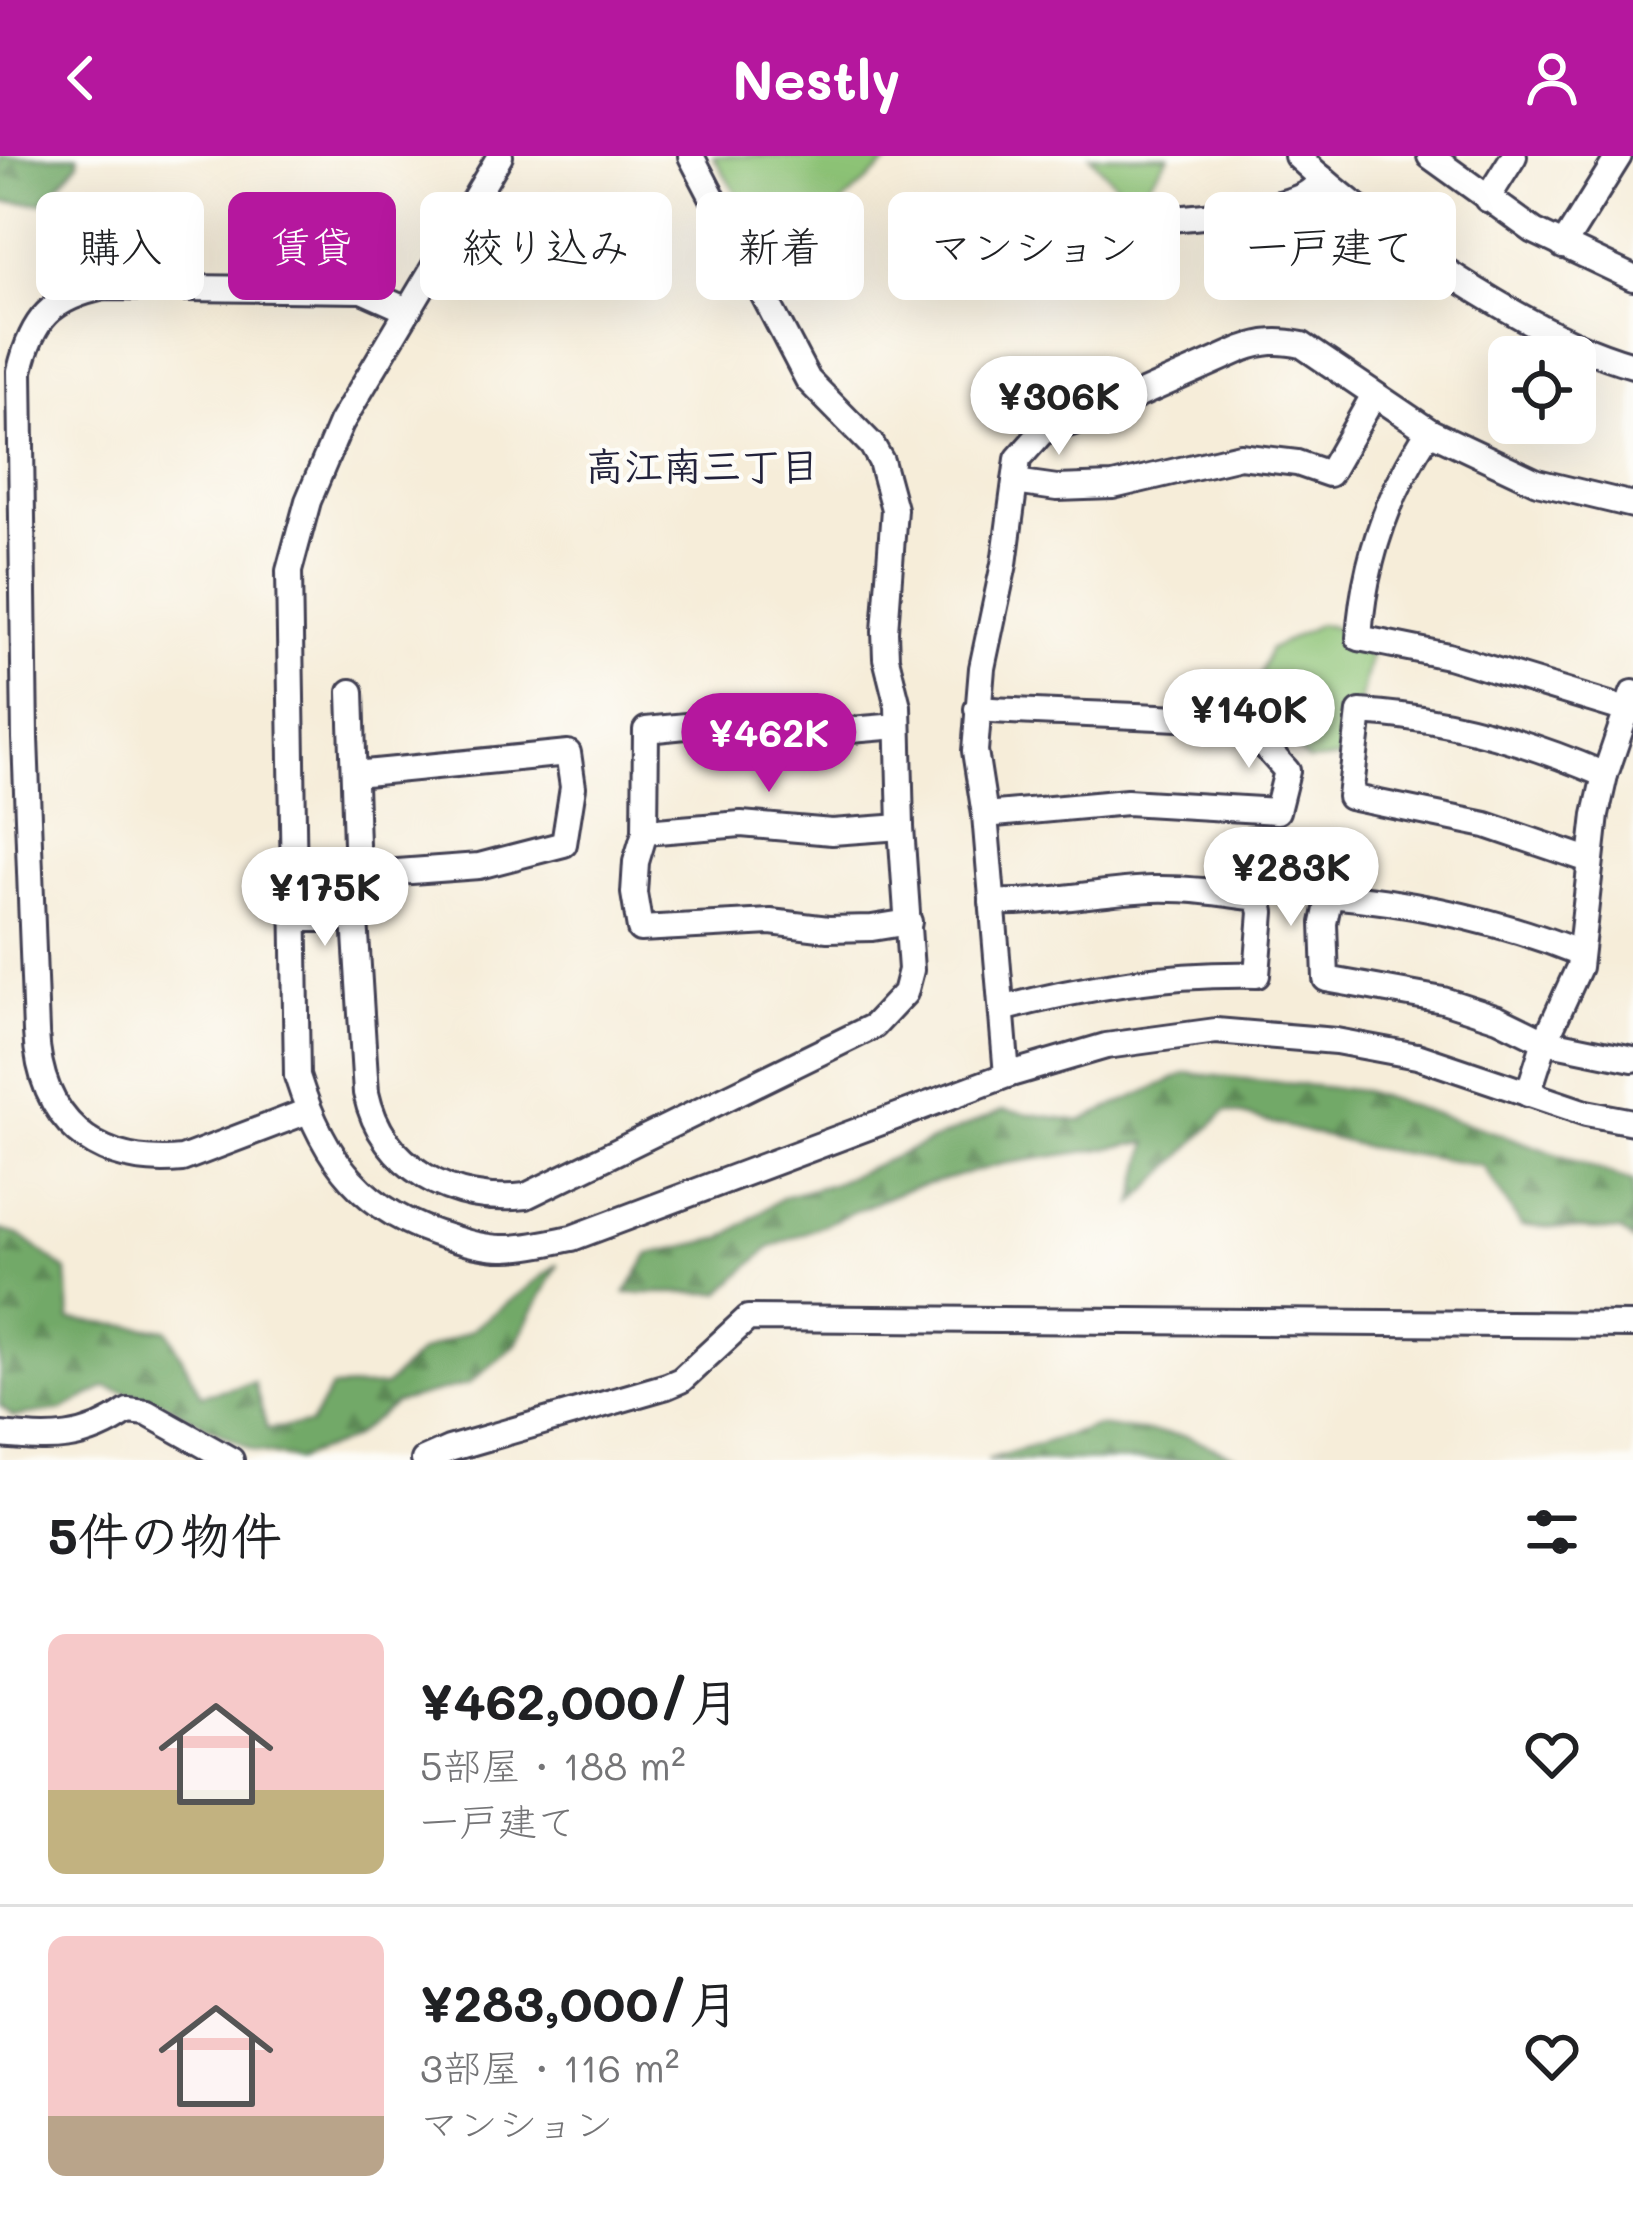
<!DOCTYPE html>
<html lang="ja">
<head>
<meta charset="utf-8">
<style>
  :root { --surface:#fff; --page:#f6f6f6; --text:#202124; --muted:#757577; --line:#e0e0e0; --accent:#b5179e }
  body { margin:0; font-family:Mali,"Klee One",sans-serif; background:var(--page); color:var(--text); height:100vh; display:flex; flex-direction:column; font-size:45px; white-space:nowrap }
  * { box-sizing:border-box; margin:0 }
  p { font-size:39px; color:var(--muted) }
  .icon { flex:none; width:66px; height:66px; fill:none; stroke:currentColor; stroke-width:2; stroke-linecap:round; stroke-linejoin:round }
  .map { position:relative; height:1304px; overflow:hidden }
  .side { display:flex; flex-direction:column; background:var(--surface); flex:1 }
  .side>* { flex:none }
  .guide { position:absolute; left:36px; top:36px; width:1563px; height:108px; display:flex; gap:24px }
  .buttons { position:absolute; left:1488px; top:180px; display:grid; gap:24px }
  .buttons a { display:grid; place-items:center; width:108px; height:108px; border-radius:18px; background:var(--surface); box-shadow:0 12px 48px #0002; font-size:60px }
  .price { position:absolute; translate:-50% -102px; padding:0 27px; border-radius:42px; background:#fff; color:#222; font-size:39px; line-height:78px; filter:drop-shadow(0 3px 6px #0008) }
  .price::after { content:''; position:absolute; left:50%; top:72px; width:36px; height:27px; margin-left:-18px; background:inherit; clip-path:polygon(0 0,100% 0,50% 100%) }
  .price.on { background:var(--accent); color:#fff }
  ul { padding:0; list-style:none }
  li { display:flex; align-items:center; gap:36px; height:300px; padding:0 48px }
  li+li { border-top:3px solid var(--line) }
  li span { display:grid; place-items:center; flex:none; width:336px; height:240px; border-radius:18px; color:#555 }
  li>.icon { margin-inline-start:auto }
  span .icon { width:144px; height:144px; fill:#fffc; stroke-width:1 }
  li b { font-size:51px }
  h2 { display:flex; justify-content:space-between; align-items:center; height:144px; padding:0 48px; font-size:51px }
  .tag { padding:0 42px; border-radius:18px; background:var(--surface); box-shadow:0 12px 48px #0002; font-size:42px; line-height:108px }
  .tag.on { background:var(--accent); color:#fff }
  header { display:flex; justify-content:space-between; align-items:center; height:156px; padding:0 48px; background:var(--accent); color:#fff; font-size:54px; font-weight:800 }
  .map>svg:first-child { display:block }
  .forest { fill:url(#forest-firs); stroke:#4a6651; stroke-width:3 }
  .green { fill:#8dc376; stroke:#587258; stroke-width:3 }
  .lines { fill:none; stroke-linecap:round; stroke-linejoin:round }
  .minor-casing { stroke:#424053; stroke-width:30 }
  .minor { stroke:#fff; stroke-width:24 }
  .labels { text-anchor:middle; stroke-width:9; stroke-linejoin:round; paint-order:stroke }
  .neighbourhood-label { font-size:39px; font-weight:bold; fill:#22223b; stroke:#fdfcf7 }
</style>
</head>
<body>
<header><svg class="icon" aria-label="back" viewBox="0 0 24 24"><path d="M15 5l-7 7 7 7"/></svg>Nestly<svg class="icon" aria-label="person" viewBox="0 0 24 24"><circle cx="12" cy="8" r="4"/><path d="M4 21q1-7 8-7t8 7"/></svg></header>
<div class="map">
<svg width="1633" height="1304" viewBox="0 0 1633 1304">
  <defs>
    <pattern id="forest-firs" width="22" height="20" patternUnits="userSpaceOnUse" patternTransform="scale(3)"><rect width="22" height="20" fill="#72a967"/><path d="M5 1l3.5 6h-7zM16 11l3.5 6h-7z" fill="#5d8956"/></pattern>
  </defs>
  <rect width="100%" height="100%" fill="#fdfcf7"/>
  <filter id="ink" filterUnits="userSpaceOnUse"><feTurbulence type="fractalNoise" baseFrequency=".00833" numOctaves="2"/><feDisplacementMap in="SourceGraphic" scale="24" xChannelSelector="R" yChannelSelector="G"/><feConvolveMatrix kernelMatrix="1 2 1 2 8 2 1 2 1" color-interpolation-filters="sRGB"/></filter>
  <filter id="wash" filterUnits="userSpaceOnUse"><feTurbulence type="fractalNoise" baseFrequency=".004" numOctaves="4" result="noise"/><feDisplacementMap in="SourceGraphic" scale="48" xChannelSelector="R" yChannelSelector="G"/><feGaussianBlur stdDeviation="2.7" result="paint"/><feColorMatrix in="noise" values="0 0 0 0 0 0 0 0 0 0 0 0 0 0 0 0 0 1.4 0 .05"/><feComposite in="paint" operator="in"/></filter>
  <g filter="url(#wash)">
    <rect width="100%" height="100%" fill="#f6edd9"/>
    <g class="forest">
      <polygon points="0,0 78,0 78,7 43,47 0,46"/>
      <polygon points="1187,917 1363,935 1506,980 1633,1026 1633,1085 1621,1075 1521,1070 1483,1010 1366,991 1226,955 1134,1048 1148,986 1002,1008 902,1035 769,1092 721,1137 626,1137 649,1098 723,1082 783,1041 832,1028 1003,954 1080,965"/>
      <polygon points="0,1074 19,1079 67,1115 70,1164 168,1174 201,1239 254,1226 267,1273 310,1268 331,1232 385,1230 420,1196 470,1175 558,1108 516,1188 469,1228 395,1247 351,1283 297,1303 254,1295 162,1246 106,1231 62,1254 13,1261 0,1249"/>
      <polygon points="1097,1270 1187,1280 1245,1304 987,1304"/>
    </g>
    <g class="green">
      <polygon points="713,0 895,0 779,104"/>
      <polygon points="1090,0 1169,0 1134,47"/>
      <polygon points="1319,468 1349,475 1370,501 1348,602 1308,605 1251,546 1269,494"/>
    </g>
  </g>
  <g filter="url(#ink)">
    <g class="lines">
      <g class="minor-casing">
        <g id="minor">
          <path d="M500,0L341,267L308,345L289,415L297,920C324,1005 363,1057 451,1082C468,1087 488,1093 506,1092C528,1092 550,1086 572,1082L1007,919L1106,890L1216,875L1336,885L1417,900L1586,957L1633,966"/>
          <path d="M1297,0C1377,74 1528,180 1633,209"/>
          <polyline points="1430,0 1534,75 1633,122"/>
          <polyline points="1487,43 1514,0"/>
          <path d="M1112,66C1153,65 1278,58 1309,36C1315,32 1318,27 1322,22"/>
          <polyline points="1563,90 1619,0"/>
          <path d="M1429,275C1387,338 1364,407 1359,482L1448,500L1633,556"/>
          <polyline points="1015,326 1057,332 1113,330 1240,300 1297,307 1329,318 1374,239"/>
          <path d="M351,536L357,719L355,763L366,937C382,1012 453,1049 526,1040L874,870L905,837L911,814L901,671L898,550L886,502L885,475L894,353L881,305L872,289L808,224L691,0"/>
          <path d="M977,553C1066,559 1155,558 1244,567L1287,615L1277,655L1127,646L985,659"/>
          <polyline points="898,570 815,577 776,569 726,566 646,574 645,676 636,706 634,737 640,773 771,766 828,773 872,772 909,766"/>
          <polyline points="355,618 568,597 573,631 564,688 479,710 357,719"/>
          <polyline points="645,676 741,668 832,676 901,671"/>
          <path d="M1589,704L1486,669L1350,641L1360,556C1445,561 1527,585 1605,619"/>
          <path d="M992,746C1047,748 1099,735 1153,733C1188,732 1223,737 1258,742L1262,756L1257,819C1169,817 1087,830 1002,853"/>
          <polyline points="294,763 355,763"/>
          <path d="M1580,797C1499,764 1417,747 1330,739L1324,767L1326,823L1443,844L1498,862L1545,885L1633,903"/>
          <path d="M1007,919L985,659L975,595L982,512L1004,408L1018,303L1042,276L1087,262L1242,193C1264,185 1279,184 1302,189L1429,275L1537,326L1633,349"/>
          <polyline points="1528,938 1545,885 1579,811 1596,659 1605,619 1633,537"/>
          <path d="M308,955L182,1003C95,1011 40,964 36,876L25,582L20,215C32,163 51,142 104,131L362,134L407,154"/>
          <path d="M0,1279C52,1284 84,1286 128,1255L147,1257L231,1304"/>
          <polyline points="424,1304 449,1293 667,1230 681,1224 748,1162 1633,1169"/>
        </g>
      </g>
      <use href="#minor" class="minor"/>
    </g>
  </g>
  <g class="labels">
    <g class="neighbourhood-label">
      <text x="702" y="324">高江南三丁目</text>
    </g>
  </g>
</svg>
<div class="buttons">
<a><svg class="icon" aria-label="locate" viewBox="0 0 24 24"><circle cx="12" cy="12" r="6"/><path d="M12 2v4M12 18v4M2 12h4M18 12h4"/></svg></a>
</div>
<b class="price" style="left:1059px;top:302px">¥306K</b>
<b class="price" style="left:1249px;top:615px">¥140K</b>
<b class="price on" style="left:769px;top:639px">¥462K</b>
<b class="price" style="left:1291px;top:773px">¥283K</b>
<b class="price" style="left:325px;top:793px">¥175K</b>
<div class="guide">
<a class="tag">購入</a>
<a class="tag on">賃貸</a>
<a class="tag">絞り込み</a>
<a class="tag">新着</a>
<a class="tag">マンション</a>
<a class="tag">一戸建て</a>
</div>
</div>
<section class="side">
<h2>5件の物件<svg class="icon" aria-label="filters" viewBox="0 0 24 24"><path d="M4 7h16M4 17h16"/><circle cx="9" cy="7" r="2"/><circle cx="15" cy="17" r="2"/></svg></h2>
<ul>
<li><span style="background:linear-gradient(#f6c9c9 65%,#c2b280 0)"><svg class="icon" aria-label="home" viewBox="0 0 24 24"><path d="M3 11l9-7 9 7M6 9v11h12V9"/></svg></span><div><b>¥462,000/月</b><p>5部屋 · 188 m²</p><p>一戸建て</p></div><svg class="icon" aria-label="heart" viewBox="0 0 24 24"><path d="M12 20l-8-8c-3-5 5-10 8-4 3-6 11-1 8 4z"/></svg></li>
<li><span style="background:linear-gradient(#f6c9c9 75%,#b9a48a 0)"><svg class="icon" aria-label="home" viewBox="0 0 24 24"><path d="M3 11l9-7 9 7M6 9v11h12V9"/></svg></span><div><b>¥283,000/月</b><p>3部屋 · 116 m²</p><p>マンション</p></div><svg class="icon" aria-label="heart" viewBox="0 0 24 24"><path d="M12 20l-8-8c-3-5 5-10 8-4 3-6 11-1 8 4z"/></svg></li>
</ul>
</section>
</body>
</html>
